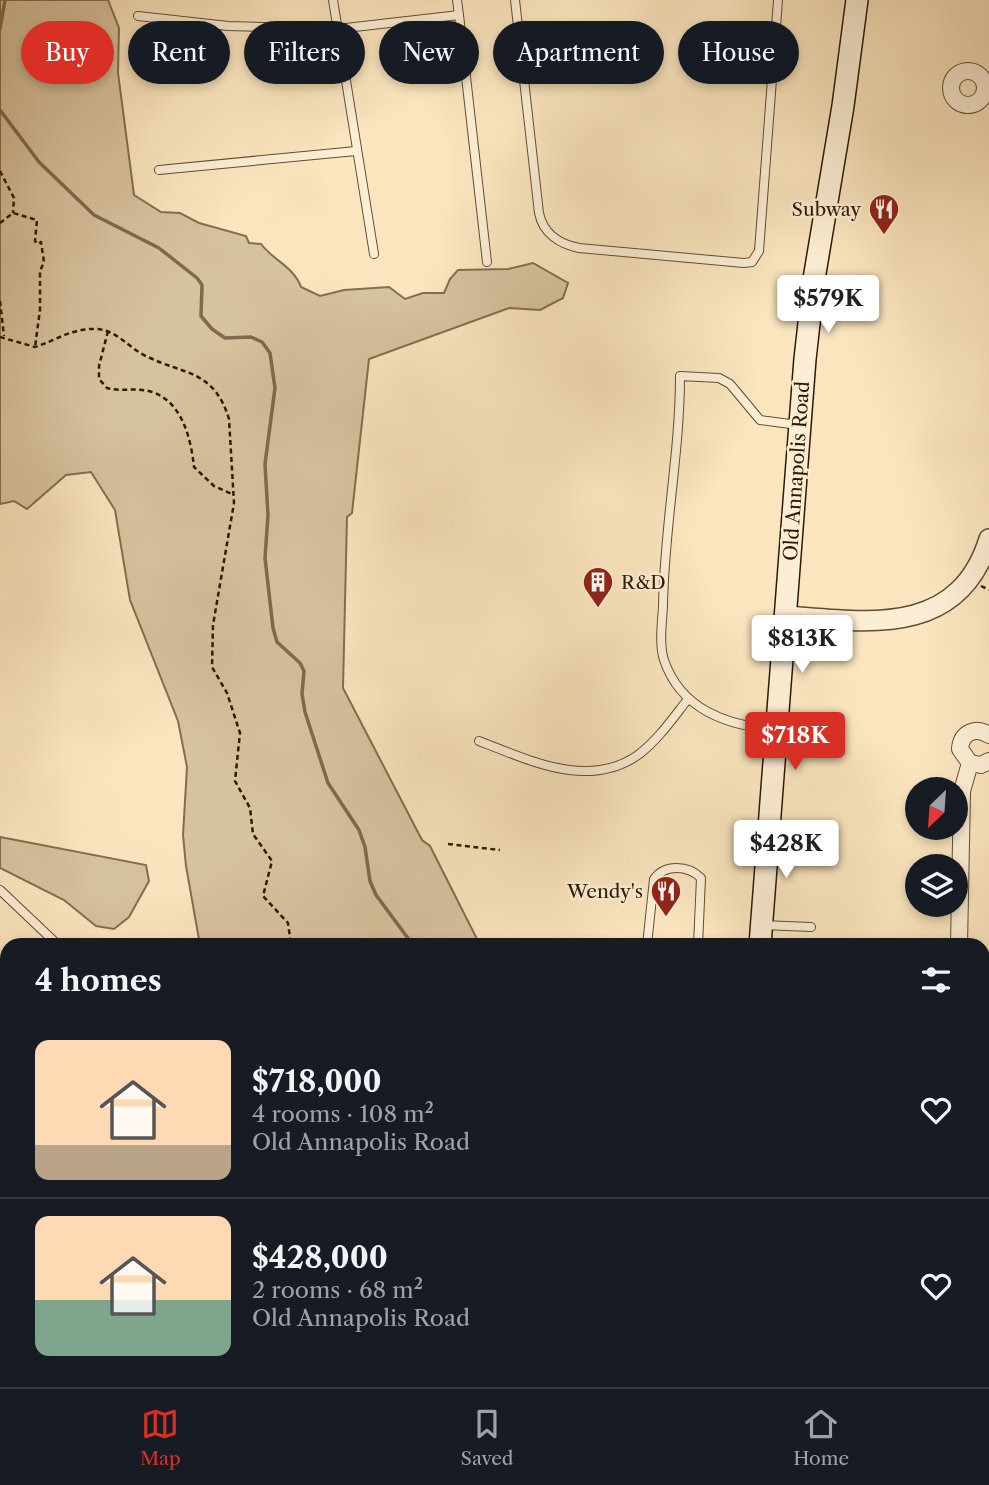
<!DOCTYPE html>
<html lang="en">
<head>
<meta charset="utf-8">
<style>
  :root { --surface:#171b24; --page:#242831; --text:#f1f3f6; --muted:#9ea1a6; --line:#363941; --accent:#d93025 }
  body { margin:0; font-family:"Libre Caslon Text",serif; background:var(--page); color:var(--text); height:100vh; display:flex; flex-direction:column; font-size:26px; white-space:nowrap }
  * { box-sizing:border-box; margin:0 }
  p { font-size:23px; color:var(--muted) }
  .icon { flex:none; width:38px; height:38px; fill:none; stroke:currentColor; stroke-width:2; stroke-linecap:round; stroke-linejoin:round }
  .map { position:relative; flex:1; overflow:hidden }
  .side { position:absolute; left:0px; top:938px; width:990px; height:450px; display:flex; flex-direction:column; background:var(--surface); border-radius:21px 21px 0 0; box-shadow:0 4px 10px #0003 }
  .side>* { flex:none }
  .guide { position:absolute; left:21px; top:21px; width:948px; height:63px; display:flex; gap:14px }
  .needle { width:46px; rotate:205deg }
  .controls { position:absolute; left:905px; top:777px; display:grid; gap:14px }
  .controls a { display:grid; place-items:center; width:63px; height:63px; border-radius:50%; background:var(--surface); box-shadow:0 4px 10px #0003; font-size:35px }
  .price { position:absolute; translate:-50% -60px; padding:0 16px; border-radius:7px; background:#fff; color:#222; font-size:23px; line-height:46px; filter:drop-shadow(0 2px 4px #0008) }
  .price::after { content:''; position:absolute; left:50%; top:42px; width:21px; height:16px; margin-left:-10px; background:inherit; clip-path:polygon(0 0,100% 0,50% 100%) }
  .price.on { background:var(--accent); color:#fff }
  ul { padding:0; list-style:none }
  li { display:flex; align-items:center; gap:21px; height:175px; padding:0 35px }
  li+li { border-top:2px solid var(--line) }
  li span { display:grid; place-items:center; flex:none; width:196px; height:140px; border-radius:14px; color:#555 }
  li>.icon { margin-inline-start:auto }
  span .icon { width:84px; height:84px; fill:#fffc; stroke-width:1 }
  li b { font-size:30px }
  h2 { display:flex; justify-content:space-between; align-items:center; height:84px; padding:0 35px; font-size:30px }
  .tag { padding:0 24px; border-radius:32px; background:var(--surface); box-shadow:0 4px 10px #0003; font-size:24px; line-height:63px }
  .tag.on { background:var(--accent); color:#fff }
  .dock { display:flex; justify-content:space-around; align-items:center; height:98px; border-top:2px solid var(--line); background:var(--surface); font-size:19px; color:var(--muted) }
  .dock a { display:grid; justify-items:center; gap:4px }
  .dock .on { color:var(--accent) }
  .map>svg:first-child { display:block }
  .green { fill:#d7c29e; stroke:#826e50; stroke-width:2 }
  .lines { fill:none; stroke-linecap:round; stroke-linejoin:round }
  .stream { stroke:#7e6a4d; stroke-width:3.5 }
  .service-casing { stroke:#604d32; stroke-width:10 }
  .minor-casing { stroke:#604d32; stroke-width:18 }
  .tertiary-casing { stroke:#604d32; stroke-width:22 }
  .secondary-casing { stroke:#2d1a03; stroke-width:24 }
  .path { stroke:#2d1a03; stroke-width:2.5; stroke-dasharray:5 3.5; stroke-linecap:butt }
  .service { stroke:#fceed5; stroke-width:8 }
  .minor { stroke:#fceed5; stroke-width:16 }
  .tertiary { stroke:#fceed5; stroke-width:19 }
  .secondary { stroke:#fceed5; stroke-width:21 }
  .labels { text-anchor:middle; stroke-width:5; stroke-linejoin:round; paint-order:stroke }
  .poi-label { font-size:19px; fill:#2d1a03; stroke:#fceed5; text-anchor:end }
  .street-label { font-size:19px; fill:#2d1a03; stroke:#fceed5 }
</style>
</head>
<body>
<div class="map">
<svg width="989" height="1387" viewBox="0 0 989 1387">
  <rect width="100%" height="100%" fill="#fae5be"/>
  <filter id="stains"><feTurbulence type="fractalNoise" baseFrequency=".00286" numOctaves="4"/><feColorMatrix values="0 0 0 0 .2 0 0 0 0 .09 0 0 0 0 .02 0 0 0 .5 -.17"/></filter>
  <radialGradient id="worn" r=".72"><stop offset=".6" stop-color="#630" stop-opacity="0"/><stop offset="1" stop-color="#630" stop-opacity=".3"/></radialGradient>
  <g class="green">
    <path d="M0,0H108L119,28L118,73L134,195L161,212L180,213L199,223L246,236L249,243L261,244C274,261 294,267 301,287L320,296L344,290L389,287L405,299L423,293H444L450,279L458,270L508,269L533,263L568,283L563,298L540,310L509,308L369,359L352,513L347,517L343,688L422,840L430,846L480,945H200L186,866L183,835L187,767L178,721L130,600L115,510L91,472L66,475L27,509L14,501L0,504Z"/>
    <polygon points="0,837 146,865 149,881 129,917 114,929 96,926 64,900 0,868"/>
    <polygon points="350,1381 431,1381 432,1387 343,1387"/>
    <polygon points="468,1381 596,1381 594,1387 469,1387"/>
  </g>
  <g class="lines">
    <g class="stream">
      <polyline points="0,29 5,0"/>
      <polyline points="0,110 39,162 94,215 159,248 197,278 202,285 201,316 212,329 225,338 251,337 262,342 270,353 275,388 265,464 268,515 265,558 273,628 277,642 300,663 304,671 302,694 305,712 328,783 359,830 365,847 370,881 376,895 413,945"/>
      <polyline points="537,1381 544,1387"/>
    </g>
    <g class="service-casing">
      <g id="service">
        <polyline points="333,0 374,254"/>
        <polyline points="457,0 459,15"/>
        <path d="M515,0L539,213C543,233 559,244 579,248L744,263L752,262L759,251L778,0"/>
        <polyline points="138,16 228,26 337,29 459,15 487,262"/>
        <polyline points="159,170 356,151"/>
        <path d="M774,730C727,725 681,710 664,660C659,644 662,623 663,606C664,529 680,453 680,376L719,378L730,384L760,420L798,425"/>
        <path d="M479,741C529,760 588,790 638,755C658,740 673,718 688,699"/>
        <polyline points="0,890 58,945"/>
        <polyline points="762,925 811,927"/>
        <path d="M647,945L654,879C665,864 688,865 701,878L698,945"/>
        <polyline points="0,1036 7,1030"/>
        <polyline points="0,1303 7,1297"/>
        <polyline points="0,1384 3,1387"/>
      </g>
    </g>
    <g class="minor-casing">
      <g id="minor">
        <circle cx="968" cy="88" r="17"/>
        <path d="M989,735C975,726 961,733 960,749L970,763L981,765L989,761"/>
        <polyline points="959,945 962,791 970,763"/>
        <polyline points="984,1076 989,1077"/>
        <polyline points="984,1265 989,1266"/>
        <polyline points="451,1381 452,1387"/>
      </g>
    </g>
    <g class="tertiary-casing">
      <path id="tertiary" d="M786,616C867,622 958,638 989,539"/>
    </g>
    <g class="secondary-casing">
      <g id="secondary">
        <polyline points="760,945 805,359 814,279 843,106 857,0"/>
        <polyline points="692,1387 693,1381"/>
        <polyline points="723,1387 724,1381"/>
      </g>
    </g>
    <g class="path">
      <polyline points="0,171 14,198 13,213"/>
      <polyline points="0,223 13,213 37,220 35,241 38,244 41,242 44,262 40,271 40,310 35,347"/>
      <polyline points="0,301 4,336"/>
      <path d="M108,331L99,366V379L107,388C122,392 137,387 152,392C183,402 191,440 194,467L214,486L232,494"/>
      <path d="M0,337L35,347C57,340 72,328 96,329C118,330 129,349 148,357C185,375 214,370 229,419L234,503L213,625L212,667L227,693L240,733L235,781L250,808L253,834L272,861L263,896L288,923L291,945"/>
      <polyline points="981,586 989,590"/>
      <polyline points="448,844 500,850"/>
      <polyline points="984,964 989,963"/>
    </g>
    <use href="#service" class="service"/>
    <use href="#minor" class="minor"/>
    <use href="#tertiary" class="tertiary"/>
    <use href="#secondary" class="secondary"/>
  </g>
  <defs>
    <g id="restaurant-pin" transform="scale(1.575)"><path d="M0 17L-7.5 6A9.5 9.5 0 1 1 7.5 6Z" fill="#8f2418" stroke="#fceed5"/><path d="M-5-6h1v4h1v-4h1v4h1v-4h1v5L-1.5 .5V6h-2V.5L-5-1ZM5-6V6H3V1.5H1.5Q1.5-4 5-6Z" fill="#fff"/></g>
    <g id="building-pin" transform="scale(1.575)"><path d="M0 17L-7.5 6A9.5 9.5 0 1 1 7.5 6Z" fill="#8f2418" stroke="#fceed5"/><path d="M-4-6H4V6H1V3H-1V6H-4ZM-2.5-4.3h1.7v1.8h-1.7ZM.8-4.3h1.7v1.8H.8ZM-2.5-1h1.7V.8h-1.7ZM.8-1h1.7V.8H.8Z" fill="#fff"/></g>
  </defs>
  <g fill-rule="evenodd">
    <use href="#restaurant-pin" x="884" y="209"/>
    <use href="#building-pin" x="598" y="582"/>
    <use href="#restaurant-pin" x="666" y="891"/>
  </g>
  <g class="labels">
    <g class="poi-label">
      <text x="861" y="216">Subway</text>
      <text x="621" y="589" text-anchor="start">R&amp;D</text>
      <text x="643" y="898">Wendy's</text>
    </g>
    <g class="street-label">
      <text transform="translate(796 471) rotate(-86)" y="7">Old Annapolis Road</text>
    </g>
  </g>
  <rect width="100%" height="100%" filter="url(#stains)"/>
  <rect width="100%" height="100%" fill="url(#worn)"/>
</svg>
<div class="controls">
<a><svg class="needle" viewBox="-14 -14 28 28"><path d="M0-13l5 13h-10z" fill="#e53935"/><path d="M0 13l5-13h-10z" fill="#9ea1a6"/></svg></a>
<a><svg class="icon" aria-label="layers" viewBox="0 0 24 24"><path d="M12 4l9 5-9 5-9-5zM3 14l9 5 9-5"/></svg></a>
</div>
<b class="price" style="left:828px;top:335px">$579K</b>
<b class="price" style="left:802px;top:675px">$813K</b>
<b class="price on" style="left:795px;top:772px">$718K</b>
<b class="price" style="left:786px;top:880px">$428K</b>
<div class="guide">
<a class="tag on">Buy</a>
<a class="tag">Rent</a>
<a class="tag">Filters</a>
<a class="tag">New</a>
<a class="tag">Apartment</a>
<a class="tag">House</a>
</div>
<section class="side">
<h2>4 homes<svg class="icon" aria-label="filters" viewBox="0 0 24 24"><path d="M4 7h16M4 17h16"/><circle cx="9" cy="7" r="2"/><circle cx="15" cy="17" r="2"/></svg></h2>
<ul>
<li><span style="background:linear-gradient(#ffd9b3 75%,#b9a48a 0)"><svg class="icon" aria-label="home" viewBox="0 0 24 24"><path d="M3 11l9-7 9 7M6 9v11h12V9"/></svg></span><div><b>$718,000</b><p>4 rooms · 108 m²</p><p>Old Annapolis Road</p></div><svg class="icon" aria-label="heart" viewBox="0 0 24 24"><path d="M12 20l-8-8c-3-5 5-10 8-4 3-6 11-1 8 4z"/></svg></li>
<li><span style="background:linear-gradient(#ffd9b3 60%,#7fa58c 0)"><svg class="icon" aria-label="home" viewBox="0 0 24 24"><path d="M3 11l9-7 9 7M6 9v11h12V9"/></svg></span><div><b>$428,000</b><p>2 rooms · 68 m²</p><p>Old Annapolis Road</p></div><svg class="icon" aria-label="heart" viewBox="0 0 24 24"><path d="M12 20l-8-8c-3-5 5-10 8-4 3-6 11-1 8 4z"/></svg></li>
</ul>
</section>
</div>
<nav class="dock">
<a class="on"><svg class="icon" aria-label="map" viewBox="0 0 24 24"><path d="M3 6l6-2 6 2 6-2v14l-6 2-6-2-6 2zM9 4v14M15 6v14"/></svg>Map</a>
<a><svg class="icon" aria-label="saved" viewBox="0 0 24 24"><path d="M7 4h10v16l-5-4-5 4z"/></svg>Saved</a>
<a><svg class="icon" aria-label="home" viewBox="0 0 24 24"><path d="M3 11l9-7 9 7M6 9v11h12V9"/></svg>Home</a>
</nav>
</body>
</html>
